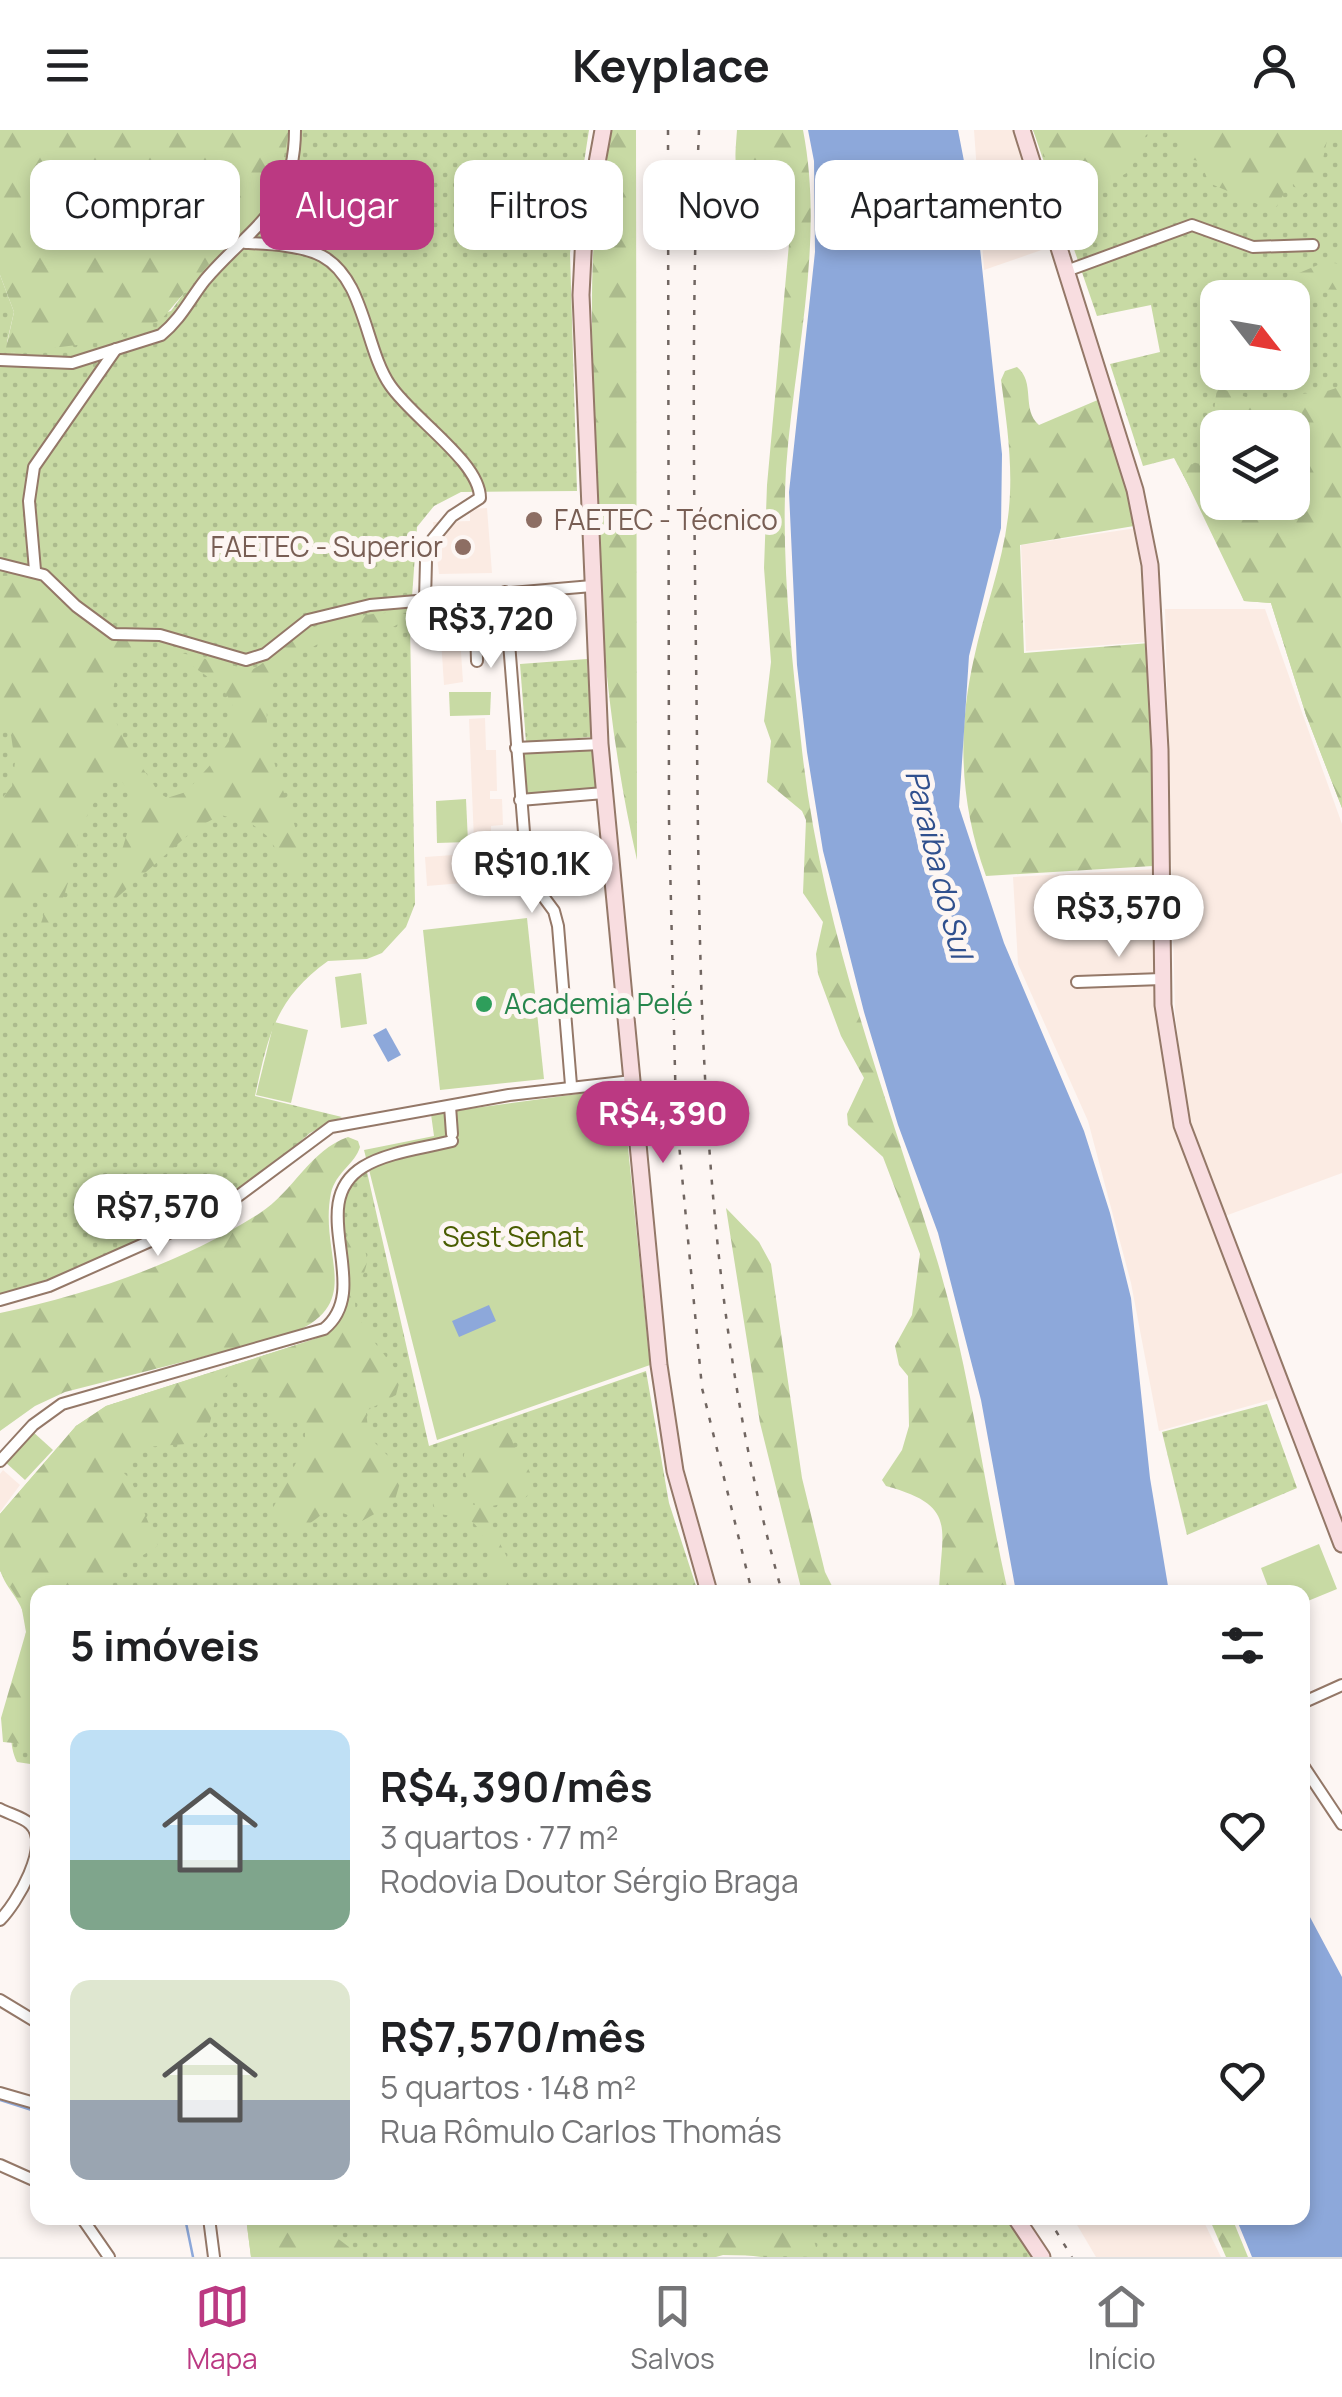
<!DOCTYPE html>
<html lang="pt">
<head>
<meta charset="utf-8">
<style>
  :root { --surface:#fff; --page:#f6f6f6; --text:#202124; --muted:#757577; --line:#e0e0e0; --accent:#bb3982 }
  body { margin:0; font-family:Manrope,sans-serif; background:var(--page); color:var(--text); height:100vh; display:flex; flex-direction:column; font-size:38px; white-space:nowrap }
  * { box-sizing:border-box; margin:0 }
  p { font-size:32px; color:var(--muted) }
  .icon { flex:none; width:55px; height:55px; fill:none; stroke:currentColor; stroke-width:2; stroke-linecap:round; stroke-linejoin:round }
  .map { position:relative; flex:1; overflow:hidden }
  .details { position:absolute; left:30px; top:1455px; width:1280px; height:640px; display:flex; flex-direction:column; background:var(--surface); border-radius:20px; box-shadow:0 5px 15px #0003 }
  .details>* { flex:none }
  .banner { position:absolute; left:30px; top:30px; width:1282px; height:90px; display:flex; gap:20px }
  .needle { width:65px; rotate:121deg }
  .fabs { position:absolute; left:1200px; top:150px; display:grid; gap:20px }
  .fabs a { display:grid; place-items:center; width:110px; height:110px; border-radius:20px; background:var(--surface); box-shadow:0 5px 15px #0003; font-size:50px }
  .price { position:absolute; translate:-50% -85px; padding:0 22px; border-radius:35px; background:#fff; color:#222; font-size:32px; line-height:65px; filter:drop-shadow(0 2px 5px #0008) }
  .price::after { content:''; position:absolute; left:50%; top:60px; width:30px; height:22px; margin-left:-15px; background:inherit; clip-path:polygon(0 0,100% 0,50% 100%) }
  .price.selected { background:var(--accent); color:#fff }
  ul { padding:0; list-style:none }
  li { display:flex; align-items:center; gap:30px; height:250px; padding:0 40px }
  li span { display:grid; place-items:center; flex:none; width:280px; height:200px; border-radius:20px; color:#555 }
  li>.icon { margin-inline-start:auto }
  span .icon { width:120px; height:120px; fill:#fffc; stroke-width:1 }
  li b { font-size:42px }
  h2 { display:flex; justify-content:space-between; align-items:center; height:120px; padding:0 40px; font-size:42px }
  .pill { padding:0 35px; border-radius:20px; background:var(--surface); box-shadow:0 5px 15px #0003; font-size:35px; line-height:90px }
  .pill.selected { background:var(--accent); color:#fff }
  header { display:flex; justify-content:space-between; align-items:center; height:130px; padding:0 40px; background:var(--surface); font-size:45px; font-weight:700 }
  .tab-bar { display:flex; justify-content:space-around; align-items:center; height:140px; border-top:2px solid var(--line); background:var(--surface); font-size:28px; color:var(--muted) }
  .tab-bar a { display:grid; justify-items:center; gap:5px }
  .tab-bar .selected { color:var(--accent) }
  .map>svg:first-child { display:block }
  .built { fill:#fbebe3 }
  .grass { fill:url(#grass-dots); fill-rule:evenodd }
  .forest { fill:url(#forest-firs); fill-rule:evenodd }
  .green { fill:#c8daa4 }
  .water { fill:#8da8da }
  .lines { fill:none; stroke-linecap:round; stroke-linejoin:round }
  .stream { stroke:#8da8da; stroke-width:2.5 }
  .minor-casing { stroke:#947868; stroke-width:14 }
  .secondary-casing { stroke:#947868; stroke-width:19 }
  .minor { stroke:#fff; stroke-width:10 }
  .secondary { stroke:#f8dde0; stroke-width:15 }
  .rail { stroke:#716661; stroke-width:2.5; stroke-dasharray:5 10; stroke-linecap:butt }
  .education-dot { fill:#8d6e63; stroke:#fdf6f3; stroke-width:4 }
  .leisure-dot { fill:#2e9e5b; stroke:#fdf6f3; stroke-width:4 }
  .labels { text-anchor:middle; stroke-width:10; stroke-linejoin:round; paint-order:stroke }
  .education-label { font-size:28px; fill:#785e54; stroke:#fdf6f3; text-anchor:start }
  .leisure-label { font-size:28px; fill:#27864d; stroke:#fdf6f3; text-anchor:start }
  .park-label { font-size:28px; fill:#4a5d01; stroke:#fdf6f3 }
  .water-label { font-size:30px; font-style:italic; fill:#30508e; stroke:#fdf6f3 }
</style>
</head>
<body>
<header><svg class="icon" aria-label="menu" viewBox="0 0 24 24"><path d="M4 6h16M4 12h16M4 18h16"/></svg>Keyplace<svg class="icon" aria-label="person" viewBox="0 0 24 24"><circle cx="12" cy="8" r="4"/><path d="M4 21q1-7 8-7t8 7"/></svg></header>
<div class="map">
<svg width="1342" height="2127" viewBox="0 0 1342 2127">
  <defs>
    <pattern id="grass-dots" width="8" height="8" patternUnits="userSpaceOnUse" patternTransform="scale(2.5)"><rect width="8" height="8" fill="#c8daa4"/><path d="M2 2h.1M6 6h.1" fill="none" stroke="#acbb8d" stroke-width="1.8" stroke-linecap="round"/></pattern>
    <pattern id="forest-firs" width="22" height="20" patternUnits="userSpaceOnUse" patternTransform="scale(2.5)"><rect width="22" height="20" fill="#c8daa4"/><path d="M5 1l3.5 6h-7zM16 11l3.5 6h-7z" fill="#acbb8d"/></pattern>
  </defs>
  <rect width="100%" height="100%" fill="#fdf6f3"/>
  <g class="built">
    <polygon points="974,0 1021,0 1056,115 984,140"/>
    <polygon points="487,378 492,443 439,444 433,392 470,391 470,379"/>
    <polygon points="1137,398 1146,512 1026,521 1021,415"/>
    <polygon points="458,478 463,552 444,555 439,479"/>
    <polygon points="1165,479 1265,479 1342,694 1342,1043 1225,1086 1187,986 1175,882"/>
    <polygon points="485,588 486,620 496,620 497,661 490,661 490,669 502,669 503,695 491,696 491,711 474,711 469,589"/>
    <polygon points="496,722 498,750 427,756 425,727"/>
    <polygon points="1157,739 1160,899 1173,986 1277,1268 1159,1301 1131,1153 1088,991 1018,834 1013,747"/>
    <polygon points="3,1340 20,1355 0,1382 0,1344"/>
    <polygon points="1073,2088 1202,2088 1221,2127 1096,2127"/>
  </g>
  <g class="grass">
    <path d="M288,0H589L570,123L577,361L461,362L434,376L417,397L410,495L415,774L406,797L382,823L367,829L328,831C275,869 268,906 255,966L342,987L310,1003L232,1070L55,1148L0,1165V145L14,182L7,212L12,223L171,181L208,130L272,60L280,47Z"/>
    <path d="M1033,0H1342V678L1306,585L1271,473L1244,471L1223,420L1174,328L1143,336L1110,234L1160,222L1151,175L1097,186ZM1218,168H1292V242H1218ZM1218,298H1292V372H1218Z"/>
    <polygon points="587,529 592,607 526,612 520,534"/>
    <path d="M367,1042L429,1316L646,1241L669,1373L698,1462H38L37,1635L17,1632C0,1599 24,1542 26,1502C27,1471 5,1461 0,1439C0,1422 0,1401 0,1384L76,1296L106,1276L315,1209C327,1202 339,1196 345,1184C364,1148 317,1062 367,1042Z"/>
    <polygon points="1267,1274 1297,1358 1187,1405 1162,1302"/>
    <polygon points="246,2088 1006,2088 1034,2127 761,2127 730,2123 716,2127 251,2127"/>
  </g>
  <g class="forest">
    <polygon points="0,0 288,0 288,6 280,47 273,60 161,190 101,212 12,223 6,218 14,182 0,145"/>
    <path d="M612,0H636L637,730C602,577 595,423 593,266C592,179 587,85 612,0Z"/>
    <path d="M737,0H803C825,113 794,226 786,339C781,427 791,522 801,611C820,793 883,956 937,1130C970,1239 983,1352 1008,1462H939C941,1398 959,1376 886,1356L882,1350L902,1320L909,1296L908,1246L899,1235L895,1216L912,1185L920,1124L883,1027L848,995L847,984L864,948L841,906L818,844L816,824L823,792L803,763L806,690L802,681L767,652L771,611L764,591L771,532L764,438L767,355L792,81L776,52C734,37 733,53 737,0Z"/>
    <polygon points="1033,0 1154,0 1146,5 1130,41 1085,67 1057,54"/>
    <path d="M1177,0H1330C1322,25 1324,48 1302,66L1291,51L1274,81L1209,53L1200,31L1180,28Z"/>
    <polygon points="1325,132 1342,134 1342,160 1266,157"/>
    <path d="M1017,237C1036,252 1021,280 1039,295L1100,269L1129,364L1134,396L1020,415L1024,523L1150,513L1153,736L986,746C960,674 957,604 974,528C984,481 1002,436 1008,387C1014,341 1007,295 1001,250L1005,241Z"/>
    <path d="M1342,255V678L1306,585L1271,473L1244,471L1179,336L1208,332L1217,257C1254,270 1257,274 1296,265C1313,261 1324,265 1342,255ZM1218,298H1292V372H1218Z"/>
    <path d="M29,445C78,468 84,508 149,514C110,526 105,574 123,608C132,627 148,643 158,662L167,668L186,662L221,623L229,611L233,575L221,556L169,520L251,540C269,532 279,516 295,506C318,491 385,478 410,485C380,510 381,495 347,501C332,504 313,517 300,525C233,567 286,654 298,708C301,723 301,739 300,754L267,706L252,694L221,685L196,698L104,779L129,697L133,665L122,652L111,653C64,692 84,768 35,812L50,765L39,760L0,799V671L12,656L15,632L11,605L0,582V446Z"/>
    <path d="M348,1007L358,1011L360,1017C355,1034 336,1042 331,1063C318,1127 368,1174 288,1205L65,1262L35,1276L0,1301V1183C90,1164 182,1133 260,1083C293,1062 310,1020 348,1007Z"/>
    <polygon points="726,1078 759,1112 771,1134 802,1348 825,1442 835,1462 802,1462 760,1293"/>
    <path d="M344,1109L360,1113C380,1138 349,1152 356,1180C360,1197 389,1230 401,1246L396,1265L366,1281L369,1307L388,1326L400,1353L394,1373L362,1391L331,1378C312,1389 287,1423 273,1378L305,1315V1290L298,1286L272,1293L270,1264L263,1259L256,1269L242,1250L228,1244C210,1260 217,1295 199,1313L146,1317L119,1338L131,1350L158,1416L110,1445L109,1462H38L37,1534L33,1542C44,1559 36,1598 24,1614L3,1612L1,1588L26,1502L21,1474L0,1441V1384L76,1296L106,1276L315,1209C360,1182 349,1155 344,1109Z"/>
    <path d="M513,1289C502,1321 536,1333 533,1359L524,1369L488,1377L494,1402L525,1462H493C491,1441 490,1399 467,1389C458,1385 446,1387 436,1382L430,1364L475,1375C456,1322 456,1308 513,1289Z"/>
    <polygon points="246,2088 335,2088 331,2094 320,2095 349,2117 351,2127 251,2127"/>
    <polygon points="712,2088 800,2088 811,2101 819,2127 722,2125 710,2116"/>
    <polygon points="1209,2088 1232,2088 1248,2127 1226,2127"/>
  </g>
  <g class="green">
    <polygon points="449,562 491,562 490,585 450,586"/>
    <polygon points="595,617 596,659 523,665 524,622"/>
    <polygon points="466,669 468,712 437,713 436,671"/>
    <polygon points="527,788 544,949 440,960 423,800"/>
    <polygon points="361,843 367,894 341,898 335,847"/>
    <polygon points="274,892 308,900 291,973 256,965"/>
    <polygon points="622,958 650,1235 437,1310 364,1020 434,1006 431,984"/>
    <polygon points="32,1301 53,1320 25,1350 4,1331"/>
    <polygon points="1319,1414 1337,1459 1303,1473 1302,1462 1270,1462 1261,1438"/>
  </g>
  <g class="water">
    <polygon points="808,0 958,0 979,109 1002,324 1001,398 969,526 959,677 1004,813 1084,1001 1110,1083 1131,1168 1150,1348 1169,1462 1016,1462 981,1270 938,1103 898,995 864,882 823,721 807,622 797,535 789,362 815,122 814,31"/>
    <polygon points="386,898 401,925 388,932 373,905"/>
    <polygon points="489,1175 496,1191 459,1207 452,1191"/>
    <polygon points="1303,1774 1342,1847 1342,2127 1252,2127 1236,2088 1302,2088"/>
  </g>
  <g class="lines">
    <g class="stream">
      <polyline points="0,1970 38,1982"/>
      <polyline points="185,2088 193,2127"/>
    </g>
    <g class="minor-casing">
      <g id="minor">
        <path d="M246,113C269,114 301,115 322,126C365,149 365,219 390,255C412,288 480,332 480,368L452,386L433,409L426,431L425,470"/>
        <polyline points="1069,140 1192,95 1253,117 1313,115"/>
        <path d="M0,230L72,233L161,205C181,189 190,169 205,150C249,98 295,81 295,0"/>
        <polyline points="0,434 44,445 76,476 114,504 160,505 246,530 265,524 308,490 370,475 592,456"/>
        <polyline points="35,440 29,371 34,337 116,219"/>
        <polyline points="505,462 525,715 534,754 554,781 558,796 571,955"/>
        <polyline points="475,464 477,531"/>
        <polyline points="516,618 600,614"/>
        <polyline points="520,670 604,663"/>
        <polyline points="1073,767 1160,762"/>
        <polyline points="1077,852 1162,849"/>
        <polyline points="450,976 452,1004"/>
        <polyline points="0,1170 49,1156 218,1081 331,997 509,965 632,951"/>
        <path d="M0,1331L33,1295L62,1274L324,1199C375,1158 303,1074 363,1037C387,1022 425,1018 452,1011"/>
        <polyline points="1302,1573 1342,1555"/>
        <polyline points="1302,1634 1342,1694"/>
        <path d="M0,1679C9,1684 23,1687 30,1694C52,1715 16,1774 0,1790"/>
        <polyline points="0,1870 38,1893"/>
        <polyline points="0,1963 38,1974"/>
        <polyline points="0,2035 38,2052"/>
        <polyline points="82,2088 109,2127"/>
        <polyline points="209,2088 214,2127"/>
      </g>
    </g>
    <g class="secondary-casing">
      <g id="secondary">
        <polyline points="603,0 584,104 581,165 600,614 659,1235 675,1341 709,1462"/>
        <polyline points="1022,0 1135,360 1150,435 1160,620 1163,875 1182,995 1342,1414"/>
        <polyline points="1016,2088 1042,2127"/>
      </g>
    </g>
    <use href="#minor" class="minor"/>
    <use href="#secondary" class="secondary"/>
    <g class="rail">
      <polyline points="668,0 669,690 676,982 702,1258 752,1462"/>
      <path d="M699,0C690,204 695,409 697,614C700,900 703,1184 782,1462"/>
      <polyline points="1048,2088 1072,2127"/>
    </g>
  </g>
  <g class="education-dot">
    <circle cx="534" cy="390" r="10"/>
    <circle cx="463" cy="417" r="10"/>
  </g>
  <circle class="leisure-dot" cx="484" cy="874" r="10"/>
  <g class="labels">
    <g class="education-label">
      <text x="554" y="400">FAETEC - Técnico</text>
      <text x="443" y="427" text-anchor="end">FAETEC - Superior</text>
    </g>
    <g class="leisure-label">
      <text x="504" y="884">Academia Pelé</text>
    </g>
    <g class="park-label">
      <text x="513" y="1117">Sest Senat</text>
    </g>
    <g class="water-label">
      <text transform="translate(938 734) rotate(76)" y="10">Paraiba do Sul</text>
    </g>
  </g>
</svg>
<div class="fabs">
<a><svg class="needle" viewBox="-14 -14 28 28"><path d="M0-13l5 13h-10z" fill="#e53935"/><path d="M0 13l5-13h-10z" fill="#757577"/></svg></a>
<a><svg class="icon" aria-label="layers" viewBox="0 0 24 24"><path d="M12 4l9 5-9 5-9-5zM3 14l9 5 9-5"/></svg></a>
</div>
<b class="price" style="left:491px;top:541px">R$3,720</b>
<b class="price" style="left:532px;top:786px">R$10.1K</b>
<b class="price" style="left:1119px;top:830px">R$3,570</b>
<b class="price selected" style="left:663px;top:1036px">R$4,390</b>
<b class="price" style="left:158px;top:1129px">R$7,570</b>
<div class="banner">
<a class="pill">Comprar</a>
<a class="pill selected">Alugar</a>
<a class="pill">Filtros</a>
<a class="pill">Novo</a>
<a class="pill">Apartamento</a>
</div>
<section class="details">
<h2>5 imóveis<svg class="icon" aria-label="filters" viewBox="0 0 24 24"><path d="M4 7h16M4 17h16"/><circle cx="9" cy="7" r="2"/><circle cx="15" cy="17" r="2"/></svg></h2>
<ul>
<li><span style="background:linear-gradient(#bfe0f5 65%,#7fa58c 0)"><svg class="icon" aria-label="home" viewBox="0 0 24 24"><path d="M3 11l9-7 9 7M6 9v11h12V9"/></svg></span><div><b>R$4,390/mês</b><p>3 quartos · 77 m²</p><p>Rodovia Doutor Sérgio Braga</p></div><svg class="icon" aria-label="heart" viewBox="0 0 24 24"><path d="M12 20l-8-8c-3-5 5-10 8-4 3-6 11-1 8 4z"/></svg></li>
<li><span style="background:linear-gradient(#dfe7d0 60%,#9aa5b1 0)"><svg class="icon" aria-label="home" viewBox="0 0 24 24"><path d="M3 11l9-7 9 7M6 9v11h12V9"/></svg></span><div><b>R$7,570/mês</b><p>5 quartos · 148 m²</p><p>Rua Rômulo Carlos Thomás</p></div><svg class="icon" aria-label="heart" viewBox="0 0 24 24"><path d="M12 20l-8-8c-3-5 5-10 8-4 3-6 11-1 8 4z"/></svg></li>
</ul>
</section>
</div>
<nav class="tab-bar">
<a class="selected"><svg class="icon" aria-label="map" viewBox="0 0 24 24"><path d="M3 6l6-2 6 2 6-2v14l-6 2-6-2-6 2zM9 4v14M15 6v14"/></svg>Mapa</a>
<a><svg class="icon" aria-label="saved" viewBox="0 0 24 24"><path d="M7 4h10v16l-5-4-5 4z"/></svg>Salvos</a>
<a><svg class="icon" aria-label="home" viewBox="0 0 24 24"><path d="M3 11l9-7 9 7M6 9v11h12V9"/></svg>Início</a>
</nav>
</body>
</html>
